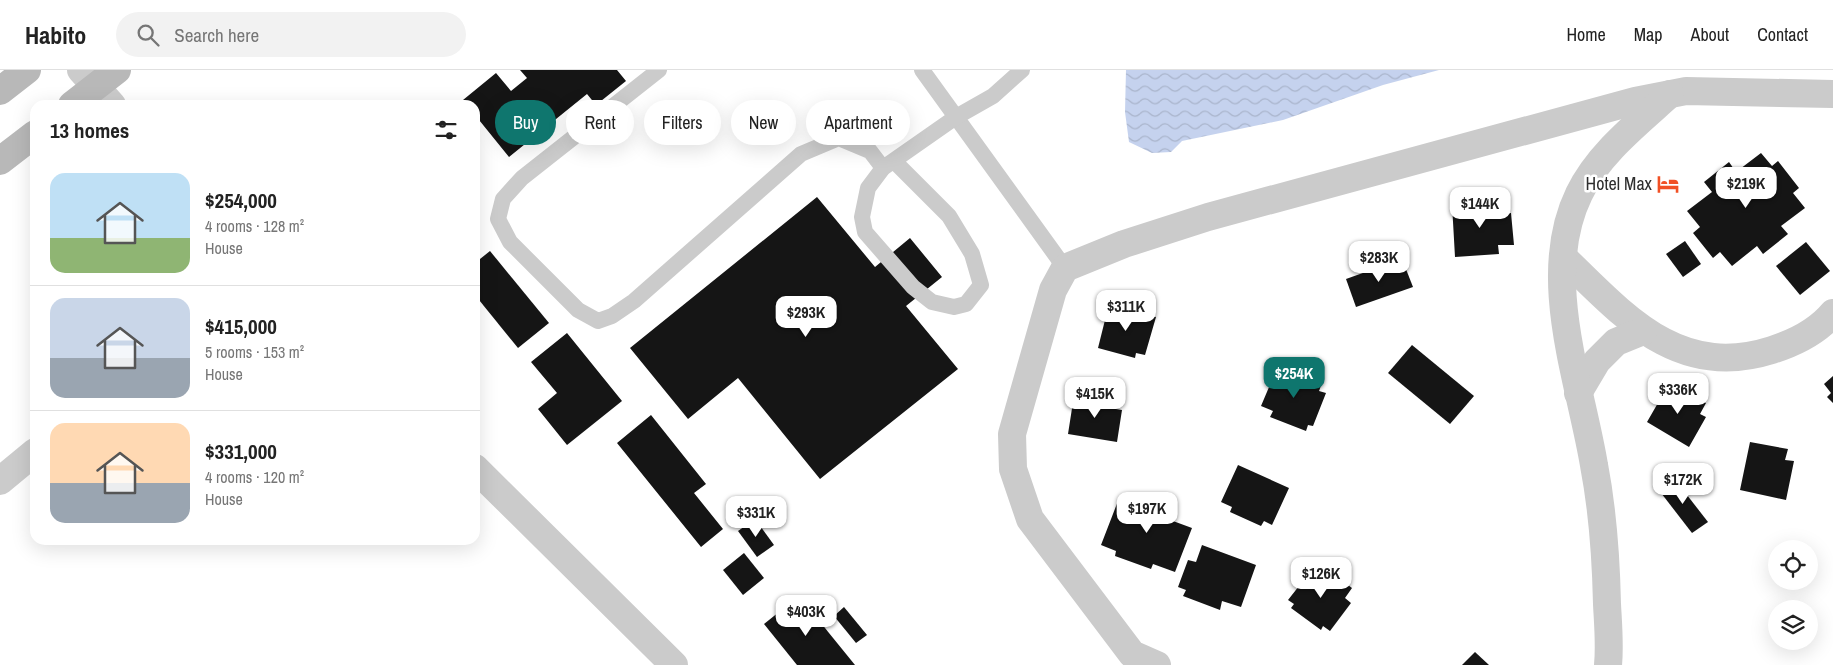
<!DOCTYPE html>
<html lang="en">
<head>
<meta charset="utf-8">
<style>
  :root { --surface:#fff; --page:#f2f2f2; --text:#222; --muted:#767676; --line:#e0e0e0; --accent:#0f766e }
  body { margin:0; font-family:"Archivo Narrow",sans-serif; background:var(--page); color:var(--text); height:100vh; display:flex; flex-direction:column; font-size:19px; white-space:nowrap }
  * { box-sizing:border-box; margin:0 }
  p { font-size:16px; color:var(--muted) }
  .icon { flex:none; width:28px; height:28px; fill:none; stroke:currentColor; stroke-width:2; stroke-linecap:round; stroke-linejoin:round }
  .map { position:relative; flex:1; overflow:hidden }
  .panel { position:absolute; left:30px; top:30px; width:450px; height:445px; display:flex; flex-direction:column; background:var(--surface); border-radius:15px; box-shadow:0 5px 20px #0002 }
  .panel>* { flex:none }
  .guide { position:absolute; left:495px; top:30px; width:475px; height:45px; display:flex; gap:10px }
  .fabs { position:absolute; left:1768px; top:470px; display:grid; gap:10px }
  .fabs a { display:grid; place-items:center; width:50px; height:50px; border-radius:50%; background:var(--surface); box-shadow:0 5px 20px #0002; font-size:25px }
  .price { position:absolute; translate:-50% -42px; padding:0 11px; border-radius:10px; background:#fff; color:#222; font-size:16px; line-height:32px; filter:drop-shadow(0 1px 2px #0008) }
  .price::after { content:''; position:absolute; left:50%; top:30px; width:15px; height:11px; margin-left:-8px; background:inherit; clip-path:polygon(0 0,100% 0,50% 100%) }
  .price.selected { background:var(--accent); color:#fff }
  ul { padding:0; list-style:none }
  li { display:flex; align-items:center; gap:15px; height:125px; padding:0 20px }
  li+li { border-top:1px solid var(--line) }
  li span { display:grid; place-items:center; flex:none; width:140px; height:100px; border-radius:15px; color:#555 }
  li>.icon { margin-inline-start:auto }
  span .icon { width:60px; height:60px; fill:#fffc; stroke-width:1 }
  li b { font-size:21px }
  h2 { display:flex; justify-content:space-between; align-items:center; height:60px; padding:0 20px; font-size:21px }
  .tag { padding:0 18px; border-radius:22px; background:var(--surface); box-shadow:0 5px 20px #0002; font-size:18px; line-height:45px }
  .tag.selected { background:var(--accent); color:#fff }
  header { display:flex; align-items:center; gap:30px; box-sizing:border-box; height:70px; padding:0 25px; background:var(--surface); border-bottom:1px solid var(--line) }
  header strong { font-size:24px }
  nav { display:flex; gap:28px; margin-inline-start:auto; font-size:18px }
  .search { width:350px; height:45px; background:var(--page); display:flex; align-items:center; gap:12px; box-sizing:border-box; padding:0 18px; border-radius:28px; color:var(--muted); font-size:19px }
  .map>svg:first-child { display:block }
  .water { fill:url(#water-waves) }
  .building { fill:#151515 }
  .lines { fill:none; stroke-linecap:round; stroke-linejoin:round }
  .service { stroke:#cbcbcb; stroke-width:16 }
  .minor { stroke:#cbcbcb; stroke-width:28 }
  .secondary { stroke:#b8b8b8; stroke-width:28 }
  .labels { text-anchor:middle; stroke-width:5; stroke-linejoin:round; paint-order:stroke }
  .poi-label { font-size:18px; fill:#2e2e2e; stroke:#fff; text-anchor:end }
</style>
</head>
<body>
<header>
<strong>Habito</strong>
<div class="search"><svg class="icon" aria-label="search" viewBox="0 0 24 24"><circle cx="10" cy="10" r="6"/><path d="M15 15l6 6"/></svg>Search here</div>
<nav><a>Home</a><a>Map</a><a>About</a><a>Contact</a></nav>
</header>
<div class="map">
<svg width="1833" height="595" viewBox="0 0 1833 595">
  <defs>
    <pattern id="water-waves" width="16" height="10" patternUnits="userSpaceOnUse" patternTransform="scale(1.25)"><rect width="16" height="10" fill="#c5d2ee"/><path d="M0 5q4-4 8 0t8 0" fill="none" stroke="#aab5cc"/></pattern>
  </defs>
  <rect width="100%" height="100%" fill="#fff"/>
  <polygon class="water" points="1126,0 1439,0 1383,15 1283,50 1182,71 1171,82 1152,83 1129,72 1125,42"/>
  <g class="building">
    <polygon points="520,0 617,0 626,11 596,35 587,24 509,87 475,45 475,35 467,35 463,30 496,3 511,21 527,8"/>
    <polygon points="1761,83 1772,96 1778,91 1799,118 1793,123 1805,138 1781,156 1788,164 1763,184 1757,176 1732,196 1720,182 1713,188 1693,163 1700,157 1687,141 1712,122 1704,112 1729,92 1736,102"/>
    <polygon points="817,127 875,197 910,168 942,207 906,236 958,299 820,409 738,308 688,349 630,278"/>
    <polygon points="1495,131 1496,144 1511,143 1514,175 1498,175 1499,184 1455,187 1452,134"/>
    <polygon points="1685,171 1701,194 1683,207 1666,184"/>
    <polygon points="1806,172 1830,201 1800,225 1776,196"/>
    <polygon points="490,181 549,253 518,278 475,225 475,193"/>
    <polygon points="1402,189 1413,217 1356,237 1346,209"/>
    <polygon points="1109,234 1156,247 1145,285 1136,283 1135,288 1098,278"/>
    <polygon points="567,263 622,331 567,375 538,339 557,323 531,292"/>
    <polygon points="1412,275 1474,326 1450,354 1388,303"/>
    <polygon points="1284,298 1322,313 1319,321 1326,323 1313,356 1308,355 1306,361 1270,347 1273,341 1261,336 1275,303 1282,306"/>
    <polygon points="1833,306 1833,333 1827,327 1831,323 1824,314"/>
    <polygon points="1670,312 1706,333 1700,344 1706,347 1689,377 1647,352"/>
    <polygon points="1081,325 1111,329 1110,338 1122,340 1117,372 1068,364 1073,332 1080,333"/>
    <polygon points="651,345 706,414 694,423 723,459 701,477 617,373"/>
    <polygon points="1750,372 1788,379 1785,390 1794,391 1786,430 1740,420"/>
    <polygon points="1238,395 1289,418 1272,455 1264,451 1261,456 1230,442 1232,437 1221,432"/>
    <polygon points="1673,407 1708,452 1692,463 1658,419"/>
    <polygon points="1137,425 1177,440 1173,451 1192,458 1175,502 1153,494 1151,499 1115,486 1116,481 1101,475 1118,431 1133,436"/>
    <polygon points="755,449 774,475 757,487 738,461"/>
    <polygon points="1202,475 1256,495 1241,537 1222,531 1220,540 1183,526 1186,520 1178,517 1188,490 1196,492"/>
    <polygon points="744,483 764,508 743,525 723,500"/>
    <polygon points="1324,497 1352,518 1345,528 1351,533 1330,561 1323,556 1321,560 1291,538 1294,534 1288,530 1310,502 1316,507"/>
    <polygon points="799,526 855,595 797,595 764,554"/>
    <polygon points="844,537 867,565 856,573 834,546"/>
    <polygon points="1475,582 1489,595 1462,595"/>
  </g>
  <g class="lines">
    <g class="service">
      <polyline points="659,0 522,108 503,129 498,149 510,172 578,240 598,251 612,246 634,231 801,84 839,68 870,81 883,98"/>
      <polyline points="922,0 1065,198"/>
      <polyline points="894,91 949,146 972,184 981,215 966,234 954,237 932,232 913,217 865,162 862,147 868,118 883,98 956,47 993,26 1022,0"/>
    </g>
    <g class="minor">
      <polyline points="81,0 112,35"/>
      <path d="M1563,187C1624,246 1678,310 1772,280C1794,273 1818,261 1833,243"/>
      <polyline points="1578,323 1597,291 1616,272 1643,261"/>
      <polyline points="475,398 674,595"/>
      <polyline points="0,411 35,382"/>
      <polyline points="1157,595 1132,584 1030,449 1013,399 1012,364 1053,220 1065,198 1124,174 1208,147 1635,31 1686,21 1833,24"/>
      <path d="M1608,595C1610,575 1608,554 1607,534C1606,487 1603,442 1594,395C1580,311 1539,206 1579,124C1598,84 1638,53 1670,24"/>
    </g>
    <g class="secondary">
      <polyline points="0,21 27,0"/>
      <polyline points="72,35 117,0"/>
      <polyline points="0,91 35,64"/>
    </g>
  </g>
  <defs>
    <g id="hotel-bare" transform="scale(1.725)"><path d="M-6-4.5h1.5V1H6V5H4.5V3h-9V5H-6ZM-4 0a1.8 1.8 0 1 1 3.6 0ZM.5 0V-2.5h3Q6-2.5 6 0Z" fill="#f15024" stroke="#fff" stroke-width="2.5" paint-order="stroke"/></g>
  </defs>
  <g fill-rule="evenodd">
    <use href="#hotel-bare" x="1668" y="114"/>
  </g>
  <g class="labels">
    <g class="poi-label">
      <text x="1652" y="120">Hotel Max</text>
    </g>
  </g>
</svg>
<div class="fabs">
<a><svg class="icon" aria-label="locate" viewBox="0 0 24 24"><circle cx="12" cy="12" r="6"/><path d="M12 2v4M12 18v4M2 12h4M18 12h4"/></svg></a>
<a><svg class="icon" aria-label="layers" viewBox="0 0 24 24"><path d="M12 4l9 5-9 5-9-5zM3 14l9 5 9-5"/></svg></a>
</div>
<b class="price" style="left:1746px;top:139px">$219K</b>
<b class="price" style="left:1480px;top:159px">$144K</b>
<b class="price" style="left:1379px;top:213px">$283K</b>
<b class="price" style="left:1126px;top:262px">$311K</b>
<b class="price" style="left:806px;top:268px">$293K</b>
<b class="price selected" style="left:1294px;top:329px">$254K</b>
<b class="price" style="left:1678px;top:345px">$336K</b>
<b class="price" style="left:1095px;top:349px">$415K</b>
<b class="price" style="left:1683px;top:435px">$172K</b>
<b class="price" style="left:1147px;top:464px">$197K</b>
<b class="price" style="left:756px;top:468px">$331K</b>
<b class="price" style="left:1321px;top:529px">$126K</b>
<b class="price" style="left:806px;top:567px">$403K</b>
<div class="guide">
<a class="tag selected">Buy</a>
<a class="tag">Rent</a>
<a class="tag">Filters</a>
<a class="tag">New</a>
<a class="tag">Apartment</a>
</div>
<section class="panel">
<h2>13 homes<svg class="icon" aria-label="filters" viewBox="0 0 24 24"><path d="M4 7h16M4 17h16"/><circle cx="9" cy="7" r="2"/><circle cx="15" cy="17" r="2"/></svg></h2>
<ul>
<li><span style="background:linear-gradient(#bfe0f5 65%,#8fb573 0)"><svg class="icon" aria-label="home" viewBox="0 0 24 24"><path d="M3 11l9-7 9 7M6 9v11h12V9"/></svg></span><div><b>$254,000</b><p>4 rooms · 128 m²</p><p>House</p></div></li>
<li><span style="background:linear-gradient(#c9d6e8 60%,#9aa5b1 0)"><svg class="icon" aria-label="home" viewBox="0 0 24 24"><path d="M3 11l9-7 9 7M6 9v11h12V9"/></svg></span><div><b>$415,000</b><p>5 rooms · 153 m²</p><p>House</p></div></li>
<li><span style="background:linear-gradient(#ffd9b3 60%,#9aa5b1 0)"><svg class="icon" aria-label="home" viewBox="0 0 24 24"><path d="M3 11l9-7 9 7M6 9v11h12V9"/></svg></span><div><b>$331,000</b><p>4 rooms · 120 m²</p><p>House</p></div></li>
</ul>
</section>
</div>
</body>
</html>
